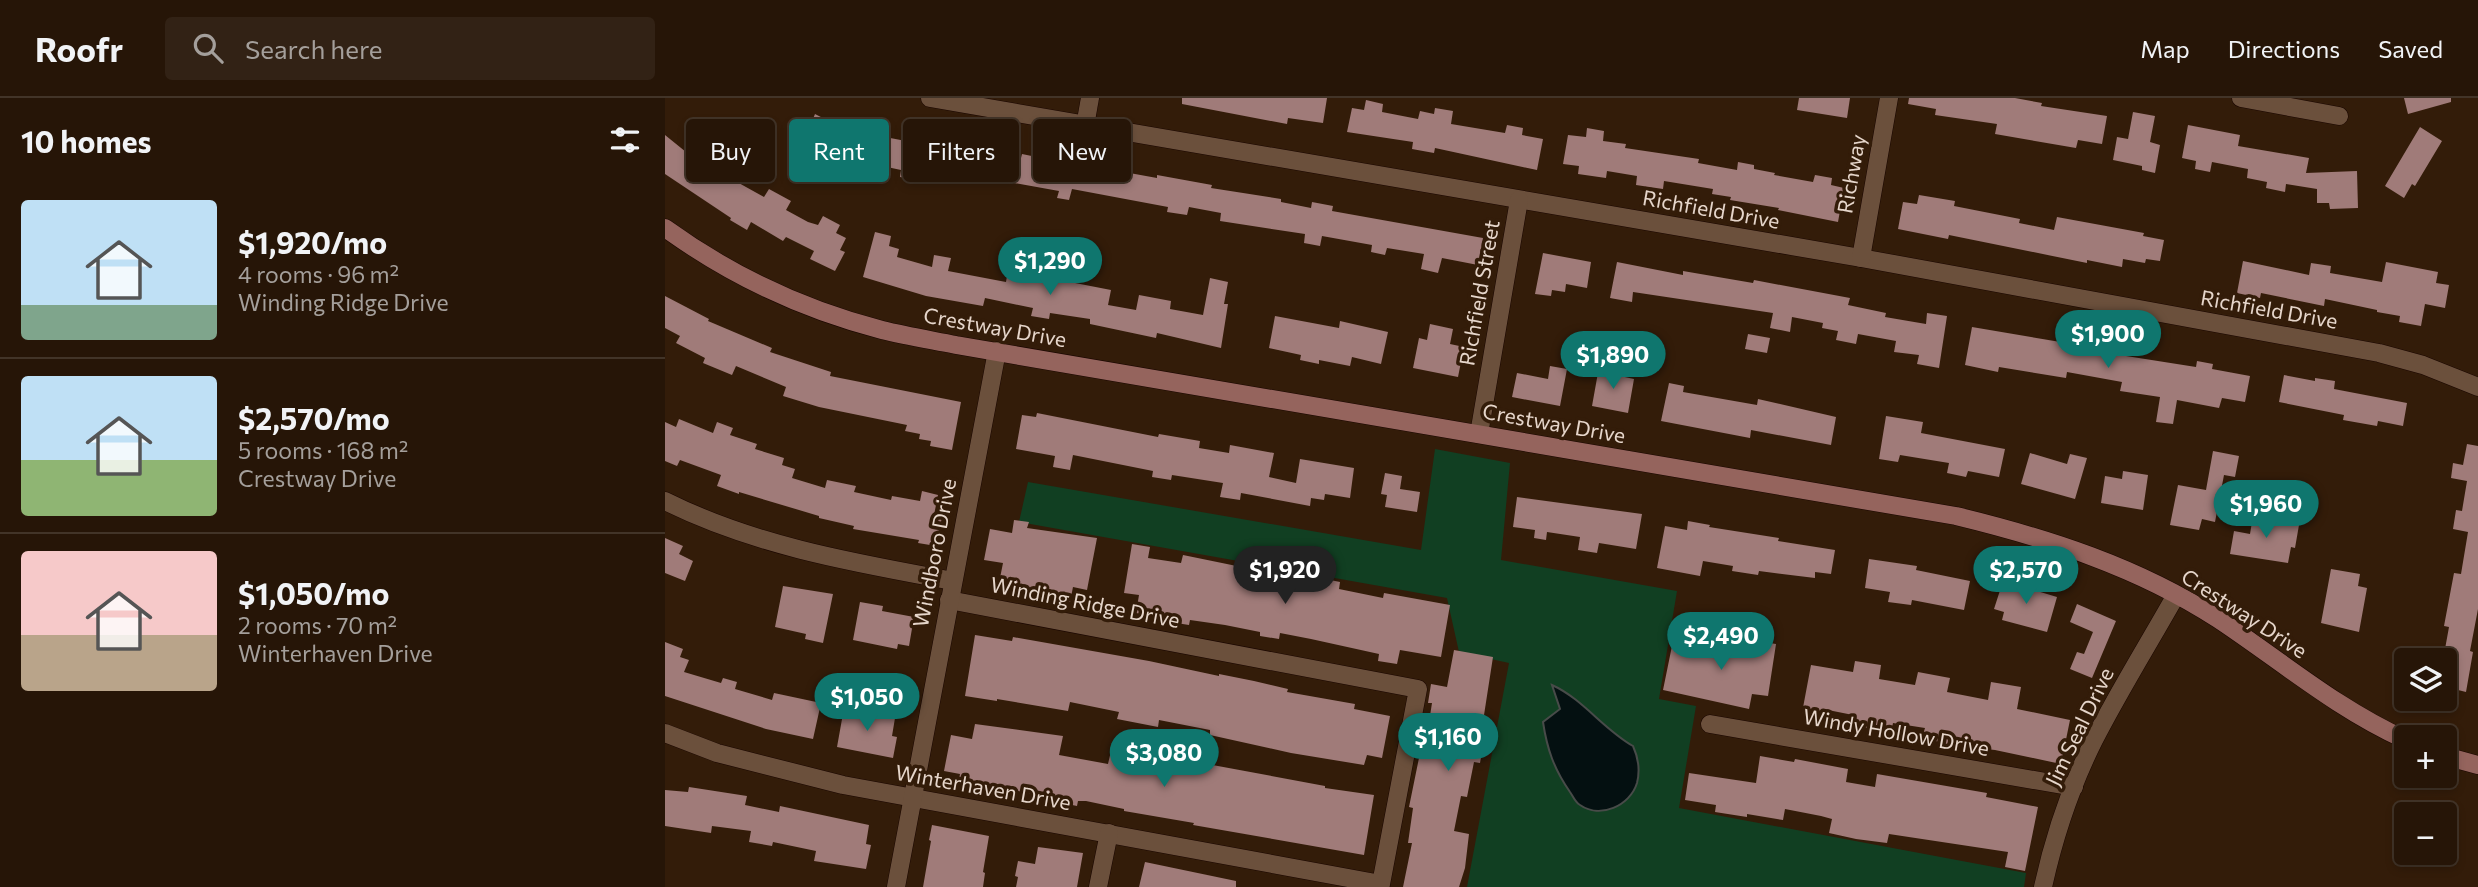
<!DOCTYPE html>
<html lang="en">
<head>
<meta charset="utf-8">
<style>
  :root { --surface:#261507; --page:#322215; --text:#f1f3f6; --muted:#a49f9b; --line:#423428; --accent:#0f766e }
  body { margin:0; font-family:Commissioner,sans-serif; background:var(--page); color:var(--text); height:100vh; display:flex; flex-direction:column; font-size:26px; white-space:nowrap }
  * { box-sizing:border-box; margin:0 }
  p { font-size:23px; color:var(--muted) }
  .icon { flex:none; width:38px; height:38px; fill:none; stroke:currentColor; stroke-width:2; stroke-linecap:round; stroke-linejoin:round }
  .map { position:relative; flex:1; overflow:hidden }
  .sheet { display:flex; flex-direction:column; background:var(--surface); width:665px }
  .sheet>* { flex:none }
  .banner { position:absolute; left:21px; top:21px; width:665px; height:63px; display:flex; gap:14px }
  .buttons { position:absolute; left:1729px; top:550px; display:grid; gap:14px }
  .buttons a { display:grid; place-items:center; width:63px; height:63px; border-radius:7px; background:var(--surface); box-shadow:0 4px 10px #0003,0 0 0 2px var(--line); font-size:35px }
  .price { position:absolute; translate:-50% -60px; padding:0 16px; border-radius:24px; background:var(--accent); color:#fff; font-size:23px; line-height:46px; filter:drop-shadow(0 2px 4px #0008) }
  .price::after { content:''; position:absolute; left:50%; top:42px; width:21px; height:16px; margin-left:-10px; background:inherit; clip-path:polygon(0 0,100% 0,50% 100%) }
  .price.active { background:#222; color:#fff }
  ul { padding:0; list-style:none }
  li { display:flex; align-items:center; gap:21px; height:175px; padding:0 21px }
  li+li { border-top:2px solid var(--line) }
  li span { display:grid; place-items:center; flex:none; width:196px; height:140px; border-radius:7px; color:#555 }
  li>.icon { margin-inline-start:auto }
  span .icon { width:84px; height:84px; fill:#fffc; stroke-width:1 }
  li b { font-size:30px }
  h2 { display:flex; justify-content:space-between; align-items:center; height:84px; padding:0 21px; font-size:30px }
  .pill { padding:0 24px; border-radius:7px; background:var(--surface); box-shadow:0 4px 10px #0003,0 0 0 2px var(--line); font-size:24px; line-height:63px }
  .pill.active { background:var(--accent); color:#fff }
  header { display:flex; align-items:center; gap:42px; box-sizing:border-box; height:98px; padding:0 35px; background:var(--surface); border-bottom:2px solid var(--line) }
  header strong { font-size:33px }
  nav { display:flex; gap:38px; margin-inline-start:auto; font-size:24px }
  .search { width:490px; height:63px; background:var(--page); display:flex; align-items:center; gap:18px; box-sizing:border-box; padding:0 24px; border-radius:7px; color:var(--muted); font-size:26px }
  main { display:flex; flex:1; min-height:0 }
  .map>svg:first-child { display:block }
  .green { fill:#113f22 }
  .water { fill:#041011; stroke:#484b49; stroke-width:2 }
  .building { fill:#a07b79 }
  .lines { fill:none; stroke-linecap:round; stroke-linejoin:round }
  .minor-casing { stroke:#1a0600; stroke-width:19 }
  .secondary-casing { stroke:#1a0600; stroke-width:19 }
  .minor { stroke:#6b503c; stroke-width:18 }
  .secondary { stroke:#95645d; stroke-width:18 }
  .labels { text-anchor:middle; stroke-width:7; stroke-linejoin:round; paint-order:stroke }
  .street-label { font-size:21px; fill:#e6d6cb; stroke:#331c09 }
</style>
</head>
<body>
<header>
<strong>Roofr</strong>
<div class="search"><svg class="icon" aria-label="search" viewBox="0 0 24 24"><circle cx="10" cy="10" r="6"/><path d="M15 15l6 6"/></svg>Search here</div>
<nav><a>Map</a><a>Directions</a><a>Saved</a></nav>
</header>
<main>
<section class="sheet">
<h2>10 homes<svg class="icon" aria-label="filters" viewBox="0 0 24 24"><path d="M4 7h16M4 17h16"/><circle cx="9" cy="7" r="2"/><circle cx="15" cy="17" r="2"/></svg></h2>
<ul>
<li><span style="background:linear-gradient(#bfe0f5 75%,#7fa58c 0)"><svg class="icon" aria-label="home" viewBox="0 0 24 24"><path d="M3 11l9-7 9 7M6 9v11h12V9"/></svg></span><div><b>$1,920/mo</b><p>4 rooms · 96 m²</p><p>Winding Ridge Drive</p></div></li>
<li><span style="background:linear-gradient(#bfe0f5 60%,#8fb573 0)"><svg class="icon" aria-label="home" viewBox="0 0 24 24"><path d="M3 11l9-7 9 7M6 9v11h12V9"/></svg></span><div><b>$2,570/mo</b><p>5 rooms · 168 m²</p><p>Crestway Drive</p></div></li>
<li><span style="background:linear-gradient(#f6c9c9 60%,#b9a48a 0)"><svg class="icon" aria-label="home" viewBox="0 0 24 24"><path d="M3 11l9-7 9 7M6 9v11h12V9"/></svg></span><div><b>$1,050/mo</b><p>2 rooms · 70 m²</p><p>Winterhaven Drive</p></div></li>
</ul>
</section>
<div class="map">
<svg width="1813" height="789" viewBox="0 0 1813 789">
  <rect width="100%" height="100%" fill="#331c09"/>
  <polygon class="green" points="770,351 845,365 836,462 1012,493 994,601 1031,608 1014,710 1361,775 1359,789 802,789 844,565 794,554 782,500 354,424 363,384 756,452"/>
  <path class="water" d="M887,587C918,601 938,631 968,648C973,659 975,673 972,685C965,708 935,721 915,707C910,704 908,698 905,694C889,671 882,651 878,624L895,611Z"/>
  <g class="building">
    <polygon points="517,0 662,0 658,25 623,20 622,26 517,6"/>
    <polygon points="1134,0 1185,0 1182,20 1132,12"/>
    <polygon points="1244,0 1350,0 1377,5 1376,8 1442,18 1437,46 1413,42 1411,50 1330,36 1332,26 1270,17 1271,11 1243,6"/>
    <polygon points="1739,0 1786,0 1786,4 1743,16"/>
    <polygon points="701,2 718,6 717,14 753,21 755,13 769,16 770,10 788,13 786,26 840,35 842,27 858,30 857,37 878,41 872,72 770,50 769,55 747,51 748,44 682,34 687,10 699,12"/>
    <polygon points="1468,14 1490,18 1485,44 1495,47 1490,75 1477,72 1477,68 1448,62 1452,39 1463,41"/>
    <polygon points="150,16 189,36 188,40 217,53 220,39 288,52 289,48 356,60 357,56 425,70 426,68 492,80 492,77 547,87 546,90 616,101 616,104 646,110 647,104 668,108 667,113 818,140 813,167 777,160 773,175 756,171 759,156 722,150 720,157 706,154 707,147 657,138 655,148 639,145 640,136 555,123 556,115 524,109 522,117 502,114 503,109 407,91 404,102 392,100 394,93 304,77 302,86 282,83 283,76 256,71 254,82 235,79 236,72 194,63 191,71 152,54 149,62 134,55"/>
    <polygon points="1523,27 1575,37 1573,48 1644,60 1641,75 1692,73 1693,110 1665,111 1664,105 1652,105 1652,91 1621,86 1620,94 1601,90 1602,84 1582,80 1583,71 1547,64 1545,74 1530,71 1531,63 1517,60"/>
    <polygon points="1755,29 1777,43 1750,88 1747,86 1739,100 1720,88"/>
    <polygon points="922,30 939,33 938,43 961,46 960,50 1034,61 1033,65 1072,72 1073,64 1089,67 1089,71 1110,75 1109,77 1148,84 1150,77 1167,80 1166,87 1179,90 1173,124 1113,112 1114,110 1065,102 1066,99 1047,96 1048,91 999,83 998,91 971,87 972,78 942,73 941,80 913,76 914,68 898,66 903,37 921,39"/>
    <polygon points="0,37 21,54 22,52 44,67 48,60 76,79 72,84 99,99 104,91 126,103 121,112 143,124 153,127 158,118 175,127 171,135 181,140 175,152 180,154 170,173 145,161 149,153 121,139 118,143 86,124 82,132 65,122 66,120 0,76"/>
    <polygon points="1254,97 1290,103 1289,108 1355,121 1354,125 1389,132 1392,119 1479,135 1478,138 1499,142 1495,163 1481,161 1480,165 1458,161 1457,169 1422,162 1422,165 1284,137 1283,141 1233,131 1238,104 1252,106"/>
    <polygon points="210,134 226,138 224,148 234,151 232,159 267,169 269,157 286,160 283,173 341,184 343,172 446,192 443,207 471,212 474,197 506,203 505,211 538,217 545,180 563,184 559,206 563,206 556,250 492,235 491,240 425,226 425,221 385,215 384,221 366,218 368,210 320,200 318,208 261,198 198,179"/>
    <polygon points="878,155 926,164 922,190 901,186 900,194 887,192 886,198 870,196"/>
    <polygon points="1578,163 1644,177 1646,165 1666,168 1665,175 1717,184 1721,164 1773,174 1771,185 1784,187 1780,210 1760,206 1756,228 1734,224 1735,218 1712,214 1712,212 1660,201 1659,208 1596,195 1595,200 1572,195"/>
    <polygon points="952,164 1018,177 1018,173 1088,185 1089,182 1185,200 1183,207 1221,215 1220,219 1261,226 1262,215 1282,218 1274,270 1252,266 1254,257 1229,254 1231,243 1193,236 1191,246 1171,242 1173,233 1157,230 1158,225 1127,219 1125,234 1105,230 1108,215 968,194 967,204 945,200"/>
    <polygon points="0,198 44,221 43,223 107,250 105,254 166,274 165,278 296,304 287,352 265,348 266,343 254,341 255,336 240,333 242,327 154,309 118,298 121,289 71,268 67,277 38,265 40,260 11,245 15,238 0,230"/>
    <polygon points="610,218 674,230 675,223 723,234 716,266 687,259 685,268 654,262 654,266 635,262 636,257 604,250"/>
    <polygon points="765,226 788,231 785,246 799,249 793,279 748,270 754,240 762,242"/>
    <polygon points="1307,229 1443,252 1442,255 1531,269 1532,263 1548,266 1547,271 1585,278 1580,304 1557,300 1554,310 1512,302 1508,326 1491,324 1495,299 1455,293 1457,284 1402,274 1401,280 1334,269 1333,274 1300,267"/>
    <polygon points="1083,236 1105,240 1102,255 1080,251"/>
    <polygon points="885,268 902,271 895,308 847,299 852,275 883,281"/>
    <polygon points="934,269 956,274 955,278 969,281 963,315 927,308"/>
    <polygon points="1619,277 1650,283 1650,280 1670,283 1669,291 1742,305 1738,328 1713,323 1712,328 1678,322 1679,317 1614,304"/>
    <polygon points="1004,285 1019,288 1018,294 1092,307 1093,301 1171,319 1166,347 1086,332 1085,340 996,323"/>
    <polygon points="372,315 493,339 494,336 535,343 534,350 564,355 565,347 609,355 604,379 631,385 635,361 689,370 685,400 660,396 659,402 646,400 645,408 576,395 575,402 555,399 558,385 507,377 506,382 487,379 488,373 408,357 405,372 388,369 390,358 351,351 357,317 371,319"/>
    <polygon points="1221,318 1258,324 1256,335 1340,351 1334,379 1303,373 1301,379 1282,375 1284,365 1235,357 1233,364 1214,361"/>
    <polygon points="14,321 48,335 52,324 68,330 65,337 92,346 90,351 119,360 117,367 130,371 127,380 160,390 162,382 191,388 189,394 226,402 227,398 255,403 257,393 273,397 269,417 277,419 271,448 253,445 254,442 188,431 189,428 154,420 154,418 74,394 74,396 52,388 56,377 15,362 12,368 0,363 0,324 11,329"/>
    <polygon points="1802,346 1813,348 1813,511 1805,553 1808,554 1801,594 1793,592 1790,607 1780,605 1780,562 1778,562 1784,529 1779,528 1789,475 1796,476 1803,434 1788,431 1791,412 1797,413 1802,383 1786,380 1788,365 1798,367"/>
    <polygon points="1548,353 1574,358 1570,379 1559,377 1550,424 1537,421 1534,432 1505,427 1513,387 1541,392"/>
    <polygon points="1365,355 1402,366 1405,356 1422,360 1410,401 1356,386"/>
    <polygon points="1458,373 1483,377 1478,412 1436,405 1440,378 1457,381"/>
    <polygon points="720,375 737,378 735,391 755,394 752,414 720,409 722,397 716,396"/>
    <polygon points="852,399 977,416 971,451 934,445 932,455 913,452 915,439 882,434 881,442 869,440 870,432 848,429"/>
    <polygon points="1588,418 1634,427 1630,450 1626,449 1623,465 1565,456 1569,433 1585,436"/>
    <polygon points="349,422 364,424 362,430 432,440 422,492 408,489 405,504 367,497 369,491 334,485 338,465 319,462 325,431 347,435"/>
    <polygon points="1023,423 1045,427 1044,429 1114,440 1113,443 1170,452 1166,476 1150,474 1150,480 1094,473 1093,477 1067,473 1068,468 1038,463 1035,478 992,470 1000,428 1022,432"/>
    <polygon points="0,440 18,448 14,456 28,463 20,483 0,475"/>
    <polygon points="467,446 485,449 483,460 516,465 518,457 640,482 641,477 675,484 674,491 718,500 719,495 785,507 776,559 735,552 732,566 713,563 714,556 646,541 615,535 614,541 595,538 595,534 560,527 525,522 524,527 505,524 506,521 471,515 474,497 459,495"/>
    <polygon points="1204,461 1252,468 1251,472 1305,483 1299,512 1247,502 1246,507 1223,504 1225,494 1200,490"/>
    <polygon points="1666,471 1695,476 1693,488 1702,490 1694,534 1656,525"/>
    <polygon points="1338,483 1392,499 1382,534 1337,522 1339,514 1329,511"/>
    <polygon points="118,488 168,496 158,545 140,541 141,536 110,529"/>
    <polygon points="195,504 218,508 217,513 249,519 244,548 233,546 232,551 188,542"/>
    <polygon points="1412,506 1451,523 1427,580 1405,571 1412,554 1419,556 1428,534 1405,524"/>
    <polygon points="310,537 347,543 348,539 484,563 554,578 554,576 589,583 623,591 622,594 690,606 689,611 725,618 717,660 702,657 699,667 626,655 545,637 545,632 494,622 493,629 452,621 454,614 405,604 403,613 332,601 332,603 300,598"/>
    <polygon points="1079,541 1111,546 1103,598 1087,596 1084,611 998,592 1008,543 1040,550 1041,543 1077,550"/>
    <polygon points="0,544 18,551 15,559 24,562 19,574 56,585 58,580 72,584 70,591 107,602 109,595 156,605 148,641 101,631 0,598"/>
    <polygon points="789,552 828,559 817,630 827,632 824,650 818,648 815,665 809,664 802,699 796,698 789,733 804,736 800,770 794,789 738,789 747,745 743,745 748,710 744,709 755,655 759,656 767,605 763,605 766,586 782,589"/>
    <polygon points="1190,563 1216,567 1214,581 1250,587 1253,574 1285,580 1282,594 1323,602 1326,584 1356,589 1352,611 1405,622 1396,666 1330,652 1275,646 1275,644 1257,640 1260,630 1228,625 1226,635 1186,627 1188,617 1158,611 1156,619 1137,615 1146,567 1188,574"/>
    <polygon points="179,610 230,620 227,638 232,639 228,660 172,649"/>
    <polygon points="310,626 398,638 394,657 443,666 446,653 482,660 483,655 660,688 660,690 709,697 699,757 528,727 529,725 459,713 459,711 421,703 413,703 412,708 388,703 389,700 353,693 353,698 293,686 295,676 279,673 286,637 307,641"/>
    <polygon points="1095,658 1129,664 1130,661 1183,671 1181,684 1210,689 1212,676 1322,695 1321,699 1373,709 1360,773 1340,769 1343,754 1224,736 1222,745 1191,741 1164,735 1167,721 1156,718 1120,711 1118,722 1082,716 1082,719 1050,714 1051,707 1020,702 1024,675 1091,685"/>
    <polygon points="24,689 82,698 80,707 114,714 115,708 204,727 201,746 206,747 201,771 149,763 151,753 108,744 107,748 84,744 86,733 47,728 46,735 0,728 0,692 23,694"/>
    <polygon points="267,727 324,738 318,774 320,775 318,789 258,789 266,743 264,742"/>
    <polygon points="373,749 418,755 412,789 351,789 353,779 350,778 353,763 370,766"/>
    <polygon points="480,764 571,783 571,789 474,789"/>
  </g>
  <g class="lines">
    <g class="minor-casing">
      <g id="minor">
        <polyline points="265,0 1196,160 1714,255 1758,267 1813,289"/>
        <polyline points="1576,0 1674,18"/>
        <polyline points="420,28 425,0"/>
        <polyline points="1196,160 1224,0"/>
        <polyline points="814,336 854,102"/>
        <path d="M0,403C90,448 190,465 288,483"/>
        <polyline points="1045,626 1409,689"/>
        <polyline points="0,635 52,655 178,687 716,786 753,591 284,502"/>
        <polyline points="231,789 332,253"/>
        <polyline points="433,789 444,735"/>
        <path d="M1378,789C1389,739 1406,688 1429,642C1454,593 1484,545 1511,497"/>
      </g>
    </g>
    <g class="secondary-casing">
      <g id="secondary">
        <path d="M0,130C65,177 139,212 217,232C241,238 266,242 291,247L1291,418C1382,440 1473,469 1553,521C1615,562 1672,611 1741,642"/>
        <polyline points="1780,658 1813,667"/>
      </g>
    </g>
    <use href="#minor" class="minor"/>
    <use href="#secondary" class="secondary"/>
  </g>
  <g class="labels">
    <g class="street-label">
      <text transform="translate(1187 76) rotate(-80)" y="7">Richway</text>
      <text transform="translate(1046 112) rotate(10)" y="7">Richfield Drive</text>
      <text transform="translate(815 195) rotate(-80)" y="7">Richfield Street</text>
      <text transform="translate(1604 212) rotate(10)" y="7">Richfield Drive</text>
      <text transform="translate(330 230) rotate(10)" y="7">Crestway Drive</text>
      <text transform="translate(889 326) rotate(10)" y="7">Crestway Drive</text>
      <text transform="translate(270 455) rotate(-79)" y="7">Windboro Drive</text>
      <text transform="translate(420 505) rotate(11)" y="7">Winding Ridge Drive</text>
      <text transform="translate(1579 516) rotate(33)" y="7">Crestway Drive</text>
      <text transform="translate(1415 629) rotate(-64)" y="7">Jim Seal Drive</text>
      <text transform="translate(1231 635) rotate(10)" y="7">Windy Hollow Drive</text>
      <text transform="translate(318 690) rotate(10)" y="7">Winterhaven Drive</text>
    </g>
  </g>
</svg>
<div class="buttons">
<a><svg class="icon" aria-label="layers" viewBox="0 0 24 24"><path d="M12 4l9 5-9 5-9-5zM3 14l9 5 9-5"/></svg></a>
<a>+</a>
<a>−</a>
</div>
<b class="price" style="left:385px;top:199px">$1,290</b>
<b class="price" style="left:1443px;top:272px">$1,900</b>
<b class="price" style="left:948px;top:293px">$1,890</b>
<b class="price" style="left:1601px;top:442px">$1,960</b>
<b class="price active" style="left:620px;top:508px">$1,920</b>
<b class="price" style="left:1361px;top:508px">$2,570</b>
<b class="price" style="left:1056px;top:574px">$2,490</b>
<b class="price" style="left:202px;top:635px">$1,050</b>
<b class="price" style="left:783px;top:675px">$1,160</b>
<b class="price" style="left:499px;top:691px">$3,080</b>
<div class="banner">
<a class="pill">Buy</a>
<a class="pill active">Rent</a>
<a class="pill">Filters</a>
<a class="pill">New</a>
</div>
</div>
</main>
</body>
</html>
